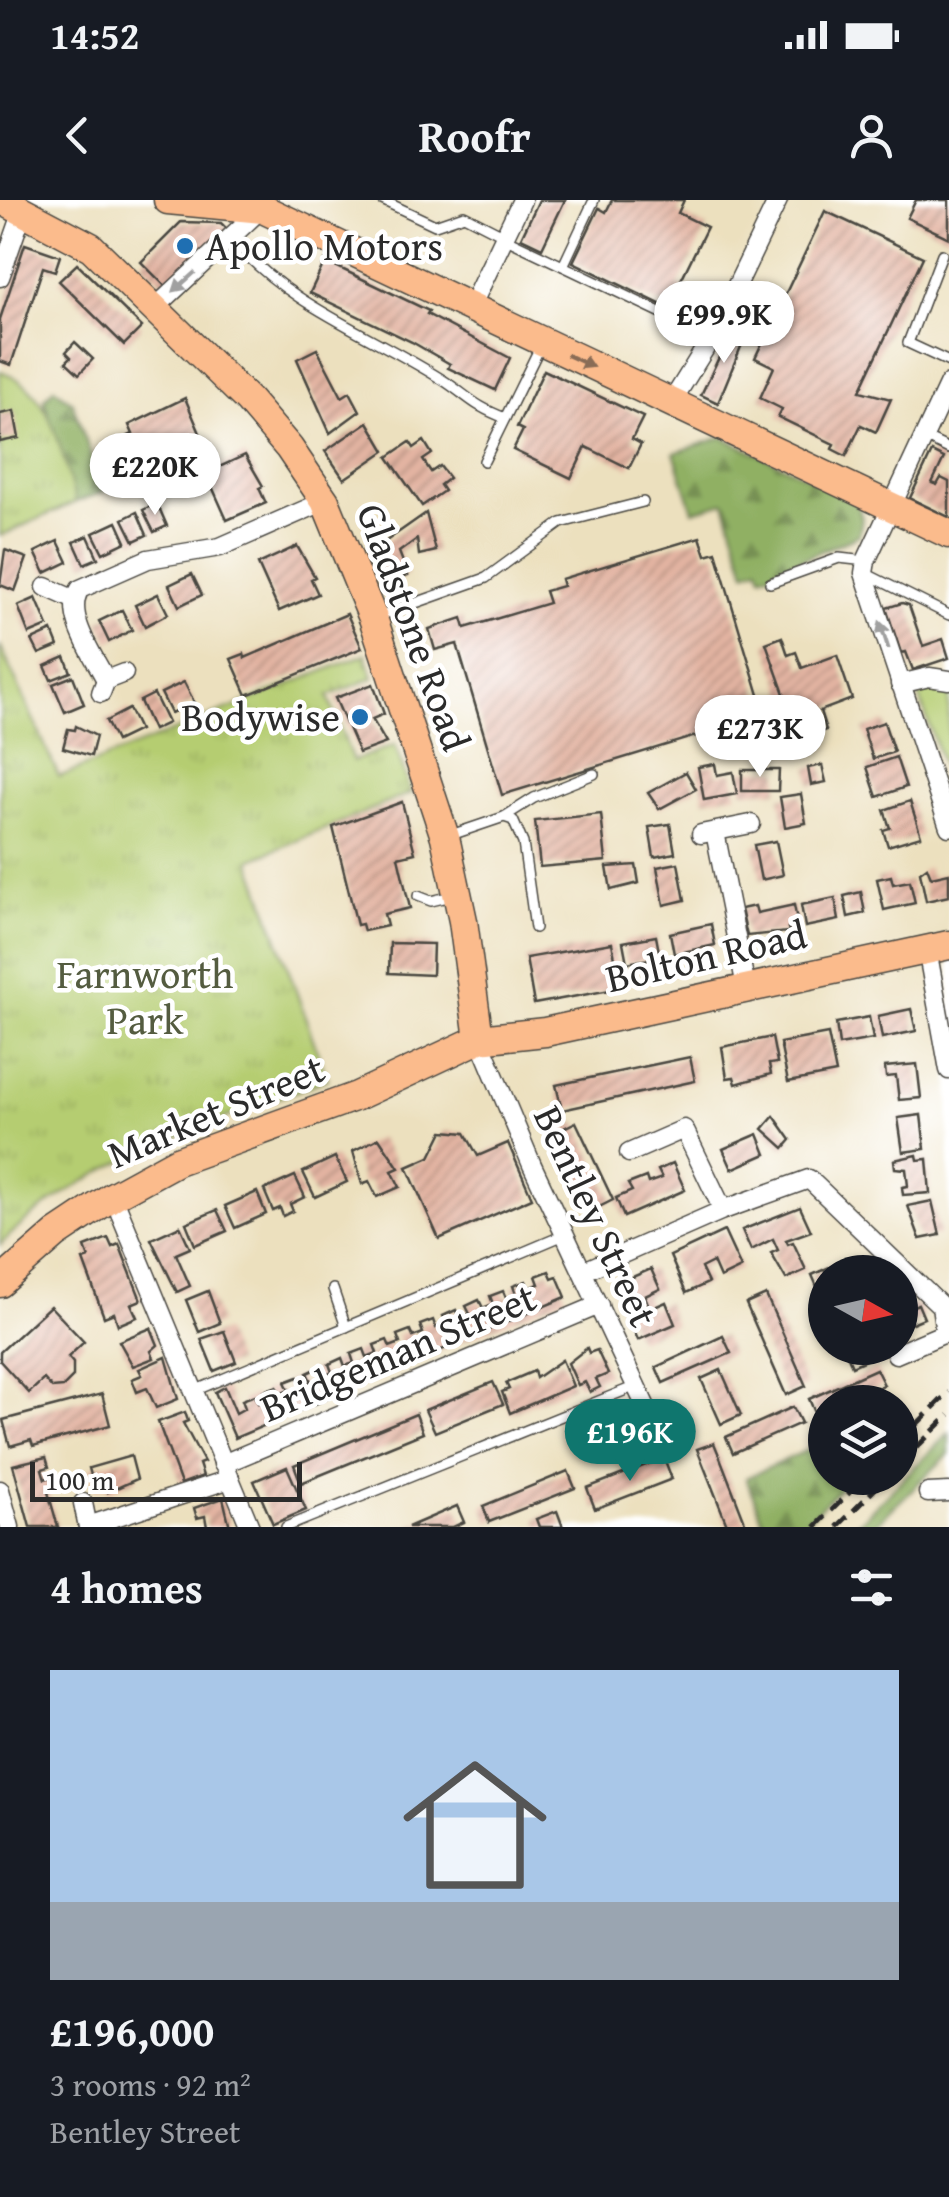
<!DOCTYPE html>
<html lang="en">
<head>
<meta charset="utf-8">
<style>
  :root { --surface:#171b24; --page:#242831; --text:#f1f3f6; --muted:#9ea1a6; --accent:#0f766e }
  body { margin:0; font-family:"Gentium Book Plus",serif; background:var(--page); color:var(--text); height:100vh; display:flex; flex-direction:column; font-size:38px; white-space:nowrap }
  * { box-sizing:border-box; margin:0 }
  p { font-size:32px; color:var(--muted) }
  .icon { flex:none; width:55px; height:55px; fill:none; stroke:currentColor; stroke-width:2; stroke-linecap:round; stroke-linejoin:round }
  .map { position:relative; height:1327px; overflow:hidden }
  .sheet { display:flex; flex-direction:column; background:var(--surface); flex:1 }
  .sheet>* { flex:none }
  .needle { width:65px; rotate:98deg }
  .controls { position:absolute; left:808px; top:1055px; display:grid; gap:20px }
  .controls a { display:grid; place-items:center; width:110px; height:110px; border-radius:50%; background:var(--surface); box-shadow:0 2px 8px #0004; font-size:50px }
  .scale { position:absolute; left:30px; bottom:25px; width:272px; box-sizing:border-box; padding-left:10px; border:5px solid #2b2b2b; border-top:0; font-size:28px; line-height:35px; white-space:nowrap; color:#2b2b2b; -webkit-text-stroke:8px #fff; paint-order:stroke }
  .price { position:absolute; translate:-50% -85px; padding:0 22px; border-radius:35px; background:#fff; color:#222; font-size:32px; line-height:65px; filter:drop-shadow(0 2px 5px #0008) }
  .price::after { content:''; position:absolute; left:50%; top:60px; width:30px; height:22px; margin-left:-15px; background:inherit; clip-path:polygon(0 0,100% 0,50% 100%) }
  .price.active { background:var(--accent); color:#fff }
  ul { padding:0; list-style:none }
  li { display:grid; align-content:center; gap:20px; height:530px; padding:0 50px }
  li span { display:grid; place-items:center; height:310px; border-radius:0px; color:#555 }
  li>.icon { margin-inline-start:auto }
  span .icon { width:180px; height:180px; fill:#fffc; stroke-width:1 }
  li b { font-size:42px }
  h2 { display:flex; justify-content:space-between; align-items:center; height:120px; padding:0 50px; font-size:42px }
  .status { display:flex; justify-content:space-between; align-items:center; height:70px; padding:0 50px; background:var(--surface); direction:ltr }
  .status svg { height:28px; fill:currentColor }
  header { display:flex; justify-content:space-between; align-items:center; height:130px; padding:0 50px; background:var(--surface); font-size:45px; font-weight:700 }
  .map>svg:first-child { display:block }
  .green { fill:#b5cd71; stroke:#707c4e; stroke-width:2.5 }
  .forest { fill:url(#forest-firs); stroke:#5e6e47; stroke-width:2.5 }
  .park { fill:url(#park-tufts); stroke:#707c4e; stroke-width:2.5 }
  .building { fill:url(#building-hatch) }
  .lines { fill:none; stroke-linecap:round; stroke-linejoin:round }
  .lane-casing { stroke:#484641; stroke-width:12 }
  .street-casing { stroke:#484641; stroke-width:21 }
  .primary-casing { stroke:#484641; stroke-width:31 }
  .lane { stroke:#fff; stroke-width:9 }
  .street { stroke:#fff; stroke-width:18 }
  .primary { stroke:#fbbb8c; stroke-width:28 }
  .rail { stroke:#2b2b2b; stroke-width:5; stroke-dasharray:15 8; stroke-linecap:butt }
  .oneway { fill:#a0a0a0 }
  .oneway2 { fill:#896c57 }
  .poi-dot { fill:#1f6fb2; stroke:#fff; stroke-width:4 }
  .labels { text-anchor:middle; stroke-width:9; stroke-linejoin:round; paint-order:stroke }
  .poi-label { font-size:40px; fill:#2b2b2b; stroke:#fff; text-anchor:start }
  .street-label { font-size:40px; fill:#2b2b2b; stroke:#fff }
  .park-label { font-size:40px; fill:#545c40; stroke:#fff }
</style>
</head>
<body>
<div class="status"><b>14:52</b><svg viewBox="0 0 49 12"><path d="M0 12V9h3v3zM5 12V6h3v6zM10 12V3h3v9zM15 12V0h3v12zM26 1h20v11H26zM47 4h2v5h-2z"/></svg></div>
<header><svg class="icon" aria-label="back" viewBox="0 0 24 24"><path d="M15 5l-7 7 7 7"/></svg>Roofr<svg class="icon" aria-label="person" viewBox="0 0 24 24"><circle cx="12" cy="8" r="4"/><path d="M4 21q1-7 8-7t8 7"/></svg></header>
<div class="map">
<svg width="949" height="1327" viewBox="0 0 949 1327">
  <defs>
    <pattern id="forest-firs" width="22" height="20" patternUnits="userSpaceOnUse" patternTransform="scale(2.5)"><rect width="22" height="20" fill="#90b063"/><path d="M5 1l3.5 6h-7zM16 11l3.5 6h-7z" fill="#768f52"/></pattern>
    <pattern id="park-tufts" width="24" height="20" patternUnits="userSpaceOnUse" patternTransform="scale(2.5)"><rect width="24" height="20" fill="#b5cd71"/><path d="M3 7l-1-3M5 7V3M7 7l1-3M15 17l-1-3M17 17v-4M19 17l1-3" fill="none" stroke="#9cb062"/></pattern>
    <pattern id="building-hatch" width="6" height="6" patternUnits="userSpaceOnUse" patternTransform="scale(2.5)"><rect width="6" height="6" fill="#e3b4a2"/><path d="M-1 1l2-2M0 6l6-6M5 7l2-2" fill="none" stroke="#b89384"/></pattern>
  </defs>
  <rect width="100%" height="100%" fill="#fff"/>
  <filter id="ink" filterUnits="userSpaceOnUse"><feTurbulence type="fractalNoise" baseFrequency=".01" numOctaves="2"/><feDisplacementMap in="SourceGraphic" scale="20" xChannelSelector="R" yChannelSelector="G"/><feConvolveMatrix kernelMatrix="1 2 1 2 8 2 1 2 1" color-interpolation-filters="sRGB"/></filter>
  <filter id="wash" filterUnits="userSpaceOnUse"><feTurbulence type="fractalNoise" baseFrequency=".0048" numOctaves="4" result="noise"/><feDisplacementMap in="SourceGraphic" scale="40" xChannelSelector="R" yChannelSelector="G"/><feGaussianBlur stdDeviation="2.25" result="paint"/><feColorMatrix in="noise" values="0 0 0 0 0 0 0 0 0 0 0 0 0 0 0 0 0 1.4 0 .05"/><feComposite in="paint" operator="in"/></filter>
  <g filter="url(#wash)">
    <rect width="100%" height="100%" fill="#ece0be"/>
    <polygon class="green" points="930,483 949,489 949,585 918,492"/>
    <g class="forest">
      <polygon points="54,188 72,202 104,292 76,302 44,200"/>
      <polygon points="722,237 856,300 862,318 859,335 762,376 759,367 746,372 725,302 693,311 674,253"/>
      <polygon points="949,1233 949,1254 873,1327 854,1327"/>
      <polygon points="825,1242 825,1278 850,1278 801,1327 759,1327 764,1324 746,1278"/>
    </g>
    <g class="park">
      <path d="M0,171C54,188 60,253 76,302L0,336Z"/>
      <path d="M0,445L59,577L366,454L373,478L328,496L353,561L395,545L411,593L250,660L327,879C222,922 80,961 0,1045Z"/>
    </g>
    <g id="blocks">
      <g class="building">
        <polygon points="539,0 565,0 542,48 521,38"/>
        <polygon points="612,0 684,0 678,13 707,27 678,86 709,101 699,123 573,62 599,8 606,12"/>
        <polygon points="916,0 949,0 949,38 907,18"/>
        <polygon points="825,11 923,57 860,191 891,199 876,232 861,225 846,256 832,249 834,244 778,217 782,209 760,198 774,167 755,158"/>
        <polygon points="181,22 221,23 228,30 169,90 141,62"/>
        <polygon points="25,44 60,56 55,71 43,67 11,165 0,161 0,119"/>
        <polygon points="325,61 429,111 427,114 510,158 495,190 448,168 450,164 412,142 310,93"/>
        <polygon points="77,64 142,127 124,145 59,81"/>
        <polygon points="734,126 747,132 718,203 701,195"/>
        <polygon points="75,142 93,159 79,174 66,162 71,157 66,152"/>
        <polygon points="317,149 342,197 350,192 360,211 330,233 297,159"/>
        <polygon points="544,170 643,217 632,239 641,244 629,268 586,247 571,278 513,250 523,230 517,227"/>
        <polygon points="185,198 205,245 171,261 167,254 136,269 122,239 133,234 129,225"/>
        <polygon points="14,211 19,238 0,242 0,214"/>
        <polygon points="368,222 385,251 344,279 325,251"/>
        <polygon points="424,241 432,254 423,260 431,272 440,266 449,278 440,285 444,291 422,306 388,257 410,242 414,248"/>
        <polygon points="932,252 944,258 932,283 937,285 941,278 949,282 949,317 910,298"/>
        <polygon points="245,255 263,286 259,288 266,303 227,320 206,273"/>
        <polygon points="157,303 167,326 154,332 143,310"/>
        <polygon points="137,312 147,335 134,341 123,319"/>
        <polygon points="426,313 436,351 419,355 417,339 399,352 408,375 385,384 372,351"/>
        <polygon points="117,322 126,342 103,353 93,333"/>
        <polygon points="88,336 98,358 84,364 74,342"/>
        <polygon points="700,337 706,355 716,352 765,515 502,595 457,444 435,450 429,429 462,418 465,428 549,403 545,391 563,386 561,379"/>
        <polygon points="58,341 68,362 45,373 35,352"/>
        <polygon points="297,346 315,377 311,379 318,394 279,411 258,364"/>
        <polygon points="5,350 27,358 15,391 0,385"/>
        <polygon points="192,374 202,395 179,406 169,385"/>
        <polygon points="158,394 168,414 145,426 135,405"/>
        <polygon points="36,398 48,426 29,434 18,406"/>
        <polygon points="902,403 909,405 923,446 943,439 949,458 913,470 906,452 901,453 886,408"/>
        <polygon points="122,410 132,430 109,442 99,421"/>
        <polygon points="347,414 362,448 247,495 231,459 244,454 245,458"/>
        <polygon points="52,431 58,446 39,454 32,440"/>
        <polygon points="782,437 788,455 796,452 802,468 837,455 852,499 820,511 826,530 800,539 766,443"/>
        <polygon points="65,457 71,472 51,480 45,466"/>
        <polygon points="73,476 84,504 65,512 53,484"/>
        <polygon points="184,482 194,502 171,513 161,493"/>
        <polygon points="373,484 384,514 372,519 386,543 359,553 335,498"/>
        <polygon points="154,494 168,523 153,530 140,501"/>
        <polygon points="129,509 139,530 116,541 106,521"/>
        <polygon points="884,522 894,552 873,559 863,529"/>
        <polygon points="76,526 96,536 91,556 63,548 68,529 75,530"/>
        <polygon points="896,557 906,587 877,597 867,567"/>
        <polygon points="715,564 717,575 733,572 737,594 704,600 698,567"/>
        <polygon points="822,565 826,582 811,585 808,568"/>
        <polygon points="742,570 779,570 778,591 742,591"/>
        <polygon points="686,572 696,589 659,609 648,593"/>
        <polygon points="801,594 806,623 785,627 780,597"/>
        <polygon points="910,601 921,636 888,646 883,630 890,628 884,610"/>
        <polygon points="402,602 415,653 398,657 410,708 384,714 387,726 364,731 362,724 357,725 333,627"/>
        <polygon points="601,614 606,661 540,667 535,621"/>
        <polygon points="670,624 675,653 654,657 649,627"/>
        <polygon points="776,641 783,675 761,680 754,645"/>
        <polygon points="678,663 685,700 664,705 657,667"/>
        <polygon points="636,665 639,683 611,690 607,667"/>
        <polygon points="927,667 931,677 949,673 949,696 926,701 920,672"/>
        <polygon points="891,676 893,684 910,681 915,703 884,710 877,679"/>
        <polygon points="861,692 865,713 848,717 844,696"/>
        <polygon points="835,698 839,720 805,727 801,705"/>
        <polygon points="794,705 798,726 788,728 789,732 747,736 741,709 755,706 757,713"/>
        <polygon points="711,724 715,745 674,754 670,733"/>
        <polygon points="656,736 660,757 627,763 623,742"/>
        <polygon points="390,743 433,744 432,775 389,773"/>
        <polygon points="612,743 621,788 534,804 526,758"/>
        <polygon points="911,809 916,831 882,838 878,816"/>
        <polygon points="869,817 873,839 839,845 836,823"/>
        <polygon points="828,834 836,873 788,882 780,843"/>
        <polygon points="772,837 777,863 769,864 771,874 736,884 734,877 727,878 722,847"/>
        <polygon points="690,857 695,881 562,910 556,885"/>
        <polygon points="917,864 921,898 899,900 896,876 886,877 885,867"/>
        <polygon points="921,915 925,949 903,952 898,918"/>
        <polygon points="774,916 791,940 784,948 763,929"/>
        <polygon points="576,922 613,1000 593,1010 556,932"/>
        <polygon points="443,931 465,933 478,956 508,943 532,998 439,1039 407,967 430,957"/>
        <polygon points="758,934 766,954 732,969 723,949"/>
        <polygon points="379,938 399,968 392,971 400,987 377,997 369,981 362,984 353,951"/>
        <polygon points="917,955 918,960 927,959 930,993 903,995 902,987 908,986 906,969 895,968 894,960"/>
        <polygon points="335,957 347,982 315,997 303,972"/>
        <polygon points="673,963 685,990 624,1017 616,998 632,991 628,984 646,977 648,983 662,978 658,970"/>
        <polygon points="295,976 305,997 290,1004 293,1011 283,1016 280,1008 273,1011 264,990"/>
        <polygon points="257,992 266,1014 235,1028 225,1006"/>
        <polygon points="932,1001 940,1035 920,1039 908,1006"/>
        <polygon points="800,1007 811,1031 786,1040 788,1044 793,1042 806,1070 786,1079 771,1053 778,1050 773,1039 751,1050 742,1030"/>
        <polygon points="217,1010 227,1031 195,1045 186,1023"/>
        <polygon points="180,1026 190,1048 176,1054 190,1086 177,1092 151,1039"/>
        <polygon points="724,1031 741,1068 720,1078 713,1062 701,1068 708,1083 686,1093 670,1056"/>
        <polygon points="108,1038 112,1047 119,1044 141,1100 131,1104 137,1117 118,1125 114,1113 104,1117 83,1060 89,1058 85,1047"/>
        <polygon points="832,1066 835,1072 825,1072 825,1105 812,1075"/>
        <polygon points="651,1069 660,1089 645,1096 650,1109 666,1102 675,1124 638,1140 614,1085"/>
        <polygon points="549,1071 552,1078 557,1076 566,1097 235,1238 215,1192 225,1187 236,1213 245,1208 242,1200 255,1195 258,1203 267,1199 263,1191 277,1186 280,1194 289,1190 285,1182 298,1177 302,1185 311,1181 307,1173 320,1167 323,1176 328,1174 332,1172 329,1164 342,1158 345,1166 354,1163 351,1154 364,1149 367,1157 377,1153 374,1145 387,1140 390,1147 400,1143 397,1135 410,1130 413,1137 423,1133 420,1125 433,1120 436,1128 441,1125 446,1123 443,1116 456,1110 459,1118 470,1114 466,1106 479,1100 483,1108 493,1104 490,1096 503,1091 506,1098 516,1094 513,1086 526,1081 529,1088 539,1084 536,1076"/>
        <polygon points="208,1091 220,1123 199,1132 186,1100"/>
        <polygon points="766,1095 806,1186 786,1195 746,1104"/>
        <polygon points="918,1104 924,1118 900,1128 900,1112"/>
        <polygon points="50,1106 84,1142 68,1157 73,1163 73,1177 63,1187 52,1188 44,1179 29,1193 0,1161 0,1152"/>
        <polygon points="151,1128 158,1145 151,1151 154,1158 133,1166 119,1141"/>
        <polygon points="224,1131 236,1162 214,1171 201,1139"/>
        <polygon points="723,1136 731,1153 663,1183 656,1167"/>
        <polygon points="587,1148 589,1153 597,1150 608,1174 596,1179 600,1187 590,1192 585,1182 578,1185 568,1163"/>
        <polygon points="844,1148 868,1148 872,1157 852,1166"/>
        <polygon points="166,1157 178,1199 156,1208 147,1188 137,1192 132,1179 142,1175 139,1169"/>
        <polygon points="562,1160 573,1186 510,1213 502,1192 509,1189 506,1183 534,1171 536,1178"/>
        <polygon points="876,1169 884,1185 845,1202 825,1202 825,1211 816,1215 809,1199"/>
        <polygon points="721,1170 741,1215 721,1224 701,1179"/>
        <polygon points="493,1182 503,1204 435,1232 425,1210"/>
        <polygon points="102,1194 110,1225 33,1246 31,1240 10,1246 3,1220"/>
        <polygon points="793,1207 801,1223 733,1253 726,1237"/>
        <polygon points="185,1212 188,1221 183,1223 204,1262 199,1264 203,1276 181,1284 158,1222"/>
        <polygon points="416,1214 423,1233 301,1283 294,1265"/>
        <polygon points="714,1243 721,1260 747,1327 728,1327 697,1249"/>
        <polygon points="131,1256 137,1279 108,1292 107,1287 95,1290 89,1268"/>
        <polygon points="46,1257 49,1267 42,1269 45,1279 51,1277 55,1290 48,1292 58,1327 30,1327 13,1265"/>
        <polygon points="664,1258 672,1279 595,1309 587,1288"/>
        <polygon points="287,1267 306,1310 273,1324 254,1281"/>
        <polygon points="568,1271 575,1288 489,1322 483,1306"/>
        <polygon points="223,1298 230,1327 207,1327 205,1316 197,1318 194,1308"/>
        <polygon points="457,1306 464,1322 453,1327 408,1327"/>
        <polygon points="557,1311 563,1327 539,1327 536,1319"/>
      </g>
    </g>
  </g>
  <g filter="url(#ink)">
    <use href="#blocks" fill-opacity="0" stroke="#484641" stroke-width="2.5"/>
    <g class="lines">
      <g class="lane-casing">
        <g id="lane">
          <polyline points="382,0 435,25 464,15 505,36"/>
          <polyline points="504,38 712,137"/>
          <path d="M232,39C289,107 374,135 446,182C471,199 474,206 505,218"/>
          <polyline points="942,54 908,143 949,162"/>
          <polyline points="563,66 594,0"/>
          <polyline points="924,237 949,249"/>
          <polyline points="484,261 540,147"/>
          <polyline points="867,374 949,415"/>
          <polyline points="770,383 839,358 866,361"/>
          <polyline points="376,417 486,378 561,323 643,302"/>
          <polyline points="504,617 534,598 594,574"/>
          <polyline points="448,636 504,617 513,620 523,643 535,728"/>
          <polyline points="418,696 431,701 456,695"/>
          <polyline points="333,1089 346,1127"/>
          <polyline points="194,1191 564,1035"/>
          <polyline points="286,1327 636,1186"/>
        </g>
      </g>
      <g class="street-casing">
        <g id="street">
          <polyline points="0,77 23,11"/>
          <polyline points="155,108 265,5"/>
          <polyline points="470,109 522,0"/>
          <polyline points="949,183 866,361 864,373 949,627"/>
          <polyline points="671,203 712,137 778,0"/>
          <polyline points="46,387 75,400"/>
          <path d="M106,480C94,456 63,414 80,389L148,359L220,347L325,301"/>
          <polyline points="900,484 929,477 949,480"/>
          <polyline points="101,493 106,480 124,473"/>
          <polyline points="715,632 746,787"/>
          <polyline points="701,634 751,624"/>
          <polyline points="927,749 949,870"/>
          <polyline points="479,839 532,965 653,1222"/>
          <polyline points="629,953 684,929 723,1010"/>
          <polyline points="113,996 250,1327"/>
          <polyline points="584,1071 723,1010 809,979 941,1106 945,1133 896,1154"/>
          <polyline points="223,1264 599,1105"/>
          <polyline points="0,1290 10,1327"/>
          <polyline points="928,1293 949,1292"/>
          <polyline points="83,1303 88,1327"/>
          <polyline points="88,1326 230,1279"/>
        </g>
      </g>
      <g class="primary-casing">
        <g id="primary">
          <polyline points="2,0 91,47 248,200 289,248 325,301 373,418 445,637 463,721 479,839"/>
          <polyline points="168,0 263,9 949,334"/>
          <polyline points="0,1083 56,1034 113,996 177,961 357,896 479,839 545,832 949,745"/>
        </g>
      </g>
      <use href="#lane" class="lane"/>
      <use href="#street" class="street"/>
      <use href="#primary" class="primary"/>
      <g class="rail">
        <polyline points="900,1241 949,1192"/>
        <polyline points="900,1264 949,1215"/>
        <polyline points="815,1327 864,1278"/>
        <polyline points="837,1327 886,1278"/>
      </g>
    </g>
    <defs><path id="oneway-solid" d="M-6-.8H1V-3.2L6.5 0L1 3.2V.8H-6Z" transform="scale(2.5)"/></defs>
    <g class="oneway">
      <use href="#oneway-solid" transform="translate(184 82) rotate(138)"/>
      <use href="#oneway-solid" transform="translate(884 435) rotate(-108)"/>
    </g>
    <use class="oneway2" href="#oneway-solid" transform="translate(580 161) rotate(25)"/>
  </g>
  <g class="poi-dot">
    <circle cx="185" cy="46" r="10"/>
    <circle cx="360" cy="517" r="10"/>
  </g>
  <g class="labels">
    <g class="poi-label">
      <text x="205" y="60">Apollo Motors</text>
      <text x="340" y="531" text-anchor="end">Bodywise</text>
    </g>
    <g class="street-label">
      <text transform="translate(414 427) rotate(70)" y="14">Gladstone Road</text>
      <text transform="translate(706 756) rotate(-13)" y="14">Bolton Road</text>
      <text transform="translate(216 911) rotate(-23)" y="14">Market Street</text>
      <text transform="translate(596 1016) rotate(65)" y="14">Bentley Street</text>
      <text transform="translate(398 1152) rotate(-23)" y="14">Bridgeman Street</text>
    </g>
    <g class="park-label">
      <text x="145" y="788">Farnworth<tspan x="145" dy="46">Park</tspan></text>
    </g>
  </g>
</svg>
<div class="controls">
<a><svg class="needle" viewBox="-14 -14 28 28"><path d="M0-13l5 13h-10z" fill="#e53935"/><path d="M0 13l5-13h-10z" fill="#9ea1a6"/></svg></a>
<a><svg class="icon" aria-label="layers" viewBox="0 0 24 24"><path d="M12 4l9 5-9 5-9-5zM3 14l9 5 9-5"/></svg></a>
</div>
<div class="scale">100 m</div>
<b class="price" style="left:724px;top:166px">£99.9K</b>
<b class="price" style="left:155px;top:318px">£220K</b>
<b class="price" style="left:760px;top:580px">£273K</b>
<b class="price active" style="left:630px;top:1284px">£196K</b>
</div>
<section class="sheet">
<h2>4 homes<svg class="icon" aria-label="filters" viewBox="0 0 24 24"><path d="M4 7h16M4 17h16"/><circle cx="9" cy="7" r="2"/><circle cx="15" cy="17" r="2"/></svg></h2>
<ul>
<li><span style="background:linear-gradient(#a9c7e8 75%,#9aa5b1 0)"><svg class="icon" aria-label="home" viewBox="0 0 24 24"><path d="M3 11l9-7 9 7M6 9v11h12V9"/></svg></span><div><b>£196,000</b><p>3 rooms · 92 m²</p><p>Bentley Street</p></div></li>
</ul>
</section>
</body>
</html>
